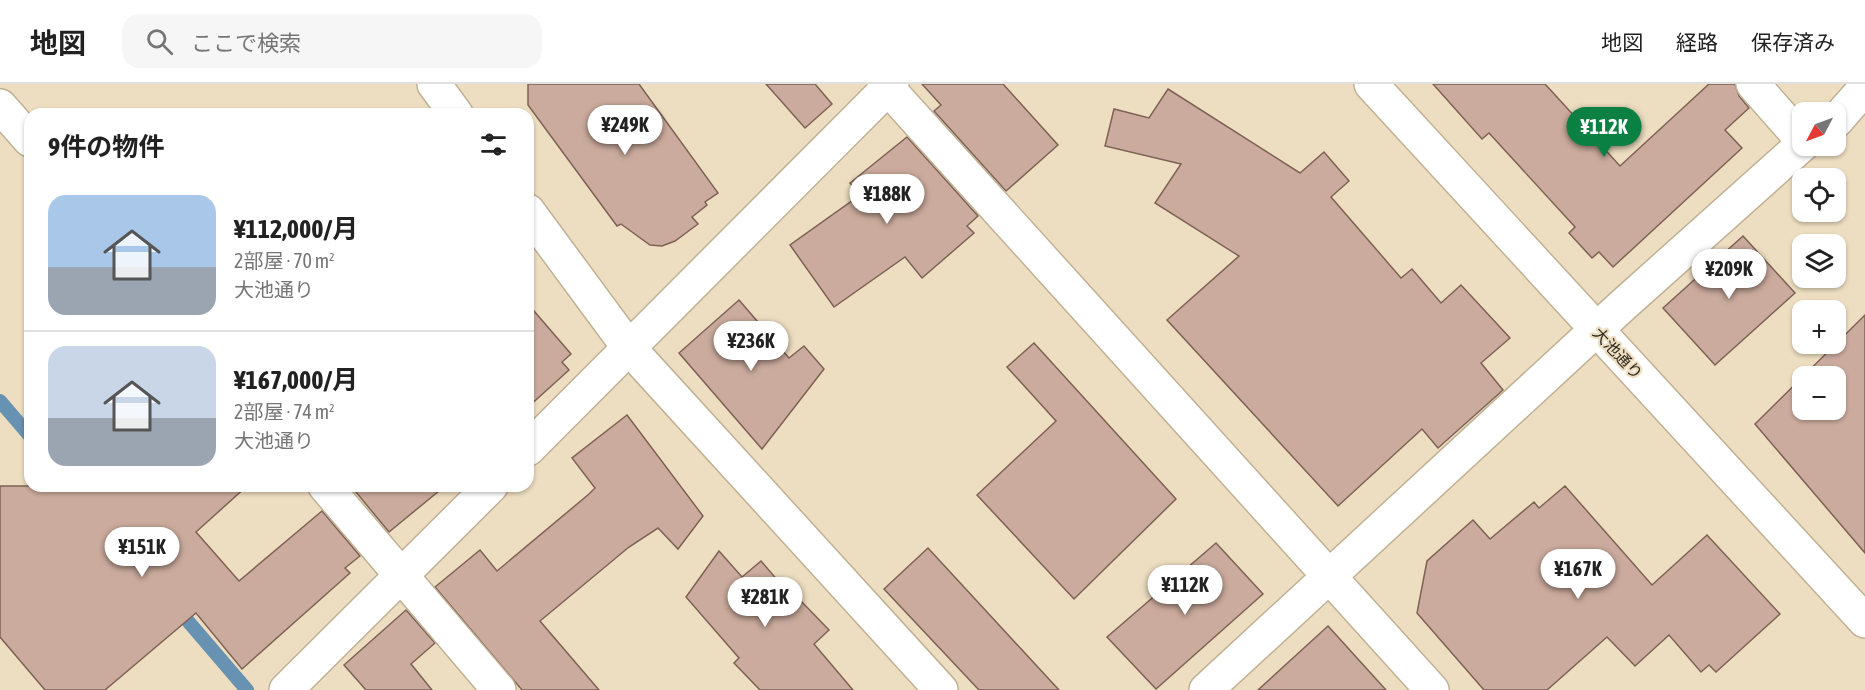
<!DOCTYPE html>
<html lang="ja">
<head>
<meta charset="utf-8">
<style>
  :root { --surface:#fff; --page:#f6f6f6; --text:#222; --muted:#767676; --line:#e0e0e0; --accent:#0b8043 }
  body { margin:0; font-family:"Asap Condensed","Noto Sans JP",sans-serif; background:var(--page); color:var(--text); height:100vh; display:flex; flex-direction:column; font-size:22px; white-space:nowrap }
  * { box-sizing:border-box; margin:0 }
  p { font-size:20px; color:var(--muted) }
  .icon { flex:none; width:33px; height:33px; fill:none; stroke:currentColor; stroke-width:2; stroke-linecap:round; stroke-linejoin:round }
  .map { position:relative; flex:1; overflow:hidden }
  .sheet { position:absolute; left:24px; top:24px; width:510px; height:384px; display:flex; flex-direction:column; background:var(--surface); border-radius:18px; box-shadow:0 2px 4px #0004 }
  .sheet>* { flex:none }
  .needle { width:39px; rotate:229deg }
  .fabs { position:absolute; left:1792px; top:18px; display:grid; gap:12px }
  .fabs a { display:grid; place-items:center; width:54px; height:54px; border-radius:12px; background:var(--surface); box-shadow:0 2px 4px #0004; font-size:30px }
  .price { position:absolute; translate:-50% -51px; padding:0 14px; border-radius:21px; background:#fff; color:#222; font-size:20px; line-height:39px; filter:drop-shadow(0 2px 3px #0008) }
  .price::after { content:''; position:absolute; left:50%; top:36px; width:18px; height:14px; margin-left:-9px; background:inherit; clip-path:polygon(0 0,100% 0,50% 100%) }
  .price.on { background:var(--accent); color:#fff }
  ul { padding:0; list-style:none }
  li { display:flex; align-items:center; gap:18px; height:150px; padding:0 24px }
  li+li { border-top:2px solid var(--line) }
  li span { display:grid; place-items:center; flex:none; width:168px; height:120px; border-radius:18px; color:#555 }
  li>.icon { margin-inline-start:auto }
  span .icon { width:72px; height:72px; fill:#fffc; stroke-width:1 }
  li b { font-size:26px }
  h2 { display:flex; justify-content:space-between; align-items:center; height:72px; padding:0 24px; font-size:26px }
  header { display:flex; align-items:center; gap:36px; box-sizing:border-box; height:84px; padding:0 30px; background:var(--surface); border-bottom:2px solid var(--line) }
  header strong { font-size:28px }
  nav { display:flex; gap:33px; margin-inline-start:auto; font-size:21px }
  .search { width:420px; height:54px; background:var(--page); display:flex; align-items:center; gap:15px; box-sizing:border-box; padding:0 21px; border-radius:18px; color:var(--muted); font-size:22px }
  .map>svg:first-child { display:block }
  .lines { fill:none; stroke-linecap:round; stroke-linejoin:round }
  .stream { stroke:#6892b1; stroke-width:14 }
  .building { fill:#cbab9d; stroke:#7e6255; stroke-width:1.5; fill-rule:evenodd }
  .minor-casing { stroke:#c0b195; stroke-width:36 }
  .minor { stroke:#fff; stroke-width:33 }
  .labels { text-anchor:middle; stroke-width:4.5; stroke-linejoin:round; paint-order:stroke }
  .street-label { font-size:16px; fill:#312a1f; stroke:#eedec1 }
</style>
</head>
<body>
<header>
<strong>地図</strong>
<div class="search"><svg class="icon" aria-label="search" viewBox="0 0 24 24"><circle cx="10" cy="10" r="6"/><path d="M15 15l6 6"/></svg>ここで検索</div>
<nav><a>地図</a><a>経路</a><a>保存済み</a></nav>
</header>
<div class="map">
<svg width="1865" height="606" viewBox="0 0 1865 606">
  <rect width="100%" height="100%" fill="#eedec1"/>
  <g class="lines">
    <g class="stream">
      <polyline points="0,317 30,352"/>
      <polyline points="175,522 247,606"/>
    </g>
  </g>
  <g class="building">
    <polygon points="528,0 639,0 718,109 705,118 707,121 692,133 698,140 675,157 662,162 650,161 621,140 617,142 528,21"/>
    <polygon points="766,0 815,0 832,20 805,44"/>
    <polygon points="922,0 1003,0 1058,61 1006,107 934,27 941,21"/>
    <polygon points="1433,0 1545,0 1620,82 1709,0 1735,0 1739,12 1749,24 1725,46 1742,64 1613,183 1599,168 1592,174 1569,149 1575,143 1489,49 1482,55"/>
    <polygon points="1168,5 1300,89 1324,68 1349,97 1331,113 1401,194 1412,185 1441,219 1461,201 1510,254 1481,279 1503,306 1438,364 1422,345 1338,422 1167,236 1239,172 1155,119 1181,80 1105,62 1114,25 1149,34"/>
    <polygon points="907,53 978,132 967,142 974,149 922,194 905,173 834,223 790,161 860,111 850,99"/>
    <polygon points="1743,152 1795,209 1715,281 1663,224"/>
    <polygon points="739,216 789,274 804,262 824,285 762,365 679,269"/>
    <polygon points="528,220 571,270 562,278 569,286 528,323"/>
    <path d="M1865,231V469L1755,340ZM1803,292H1836V326H1803Z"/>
    <polygon points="1034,259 1176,415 1074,515 977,411 1056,337 1007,283"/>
    <polygon points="627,331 703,432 678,465 658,444 629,463 540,537 599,606 522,606 435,503 480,466 497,487 589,410 595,404 572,374"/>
    <polygon points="0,402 247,402 196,448 239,497 322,427 360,472 345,484 350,489 242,585 196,529 105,606 45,606 0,553"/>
    <polygon points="351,402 445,402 389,448"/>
    <polygon points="1565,402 1652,501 1707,451 1780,530 1716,588 1709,581 1701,588 1669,551 1635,582 1607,553 1547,606 1484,606 1417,529 1427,477 1473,436 1490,455 1534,418 1539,424"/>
    <polygon points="1216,459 1263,510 1156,605 1107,553"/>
    <polygon points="928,464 1059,606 979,606 884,505"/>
    <polygon points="719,467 742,493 761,477 797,519 800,516 829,546 814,560 853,606 760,606 734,579 739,574 686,513"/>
    <polygon points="406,526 435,559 411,580 432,606 366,606 344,581"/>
    <polygon points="1328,542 1386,606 1258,606"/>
  </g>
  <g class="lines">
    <g class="minor-casing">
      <g id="minor">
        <polyline points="434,0 456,30"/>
        <polyline points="884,0 1432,606"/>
        <polyline points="1371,0 1865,537"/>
        <polyline points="1753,0 1803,57"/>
        <polyline points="0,22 30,56"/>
        <polyline points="1836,37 1865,4"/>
        <polyline points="528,127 629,264 941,606"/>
        <polyline points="528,365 892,0"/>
        <polyline points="325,402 499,606"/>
        <polyline points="286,606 491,402"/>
        <polyline points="1206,606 1622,222 1803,60"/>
      </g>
    </g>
    <use href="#minor" class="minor"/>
  </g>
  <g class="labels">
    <g class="street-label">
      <text transform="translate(1618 269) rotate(47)" y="6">大池通り</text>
    </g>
  </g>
</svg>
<div class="fabs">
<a><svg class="needle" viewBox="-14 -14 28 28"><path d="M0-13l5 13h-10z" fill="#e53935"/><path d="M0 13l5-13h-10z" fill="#767676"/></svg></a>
<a><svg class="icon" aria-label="locate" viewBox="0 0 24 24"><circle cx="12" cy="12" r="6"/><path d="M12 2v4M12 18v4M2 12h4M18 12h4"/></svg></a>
<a><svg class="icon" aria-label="layers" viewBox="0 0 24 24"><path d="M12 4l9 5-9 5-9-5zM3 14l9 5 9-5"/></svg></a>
<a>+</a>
<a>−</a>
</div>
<b class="price" style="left:625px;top:72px">¥249K</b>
<b class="price on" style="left:1604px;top:74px">¥112K</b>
<b class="price" style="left:887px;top:141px">¥188K</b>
<b class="price" style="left:1729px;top:216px">¥209K</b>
<b class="price" style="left:751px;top:288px">¥236K</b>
<b class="price" style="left:142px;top:494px">¥151K</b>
<b class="price" style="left:1578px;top:516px">¥167K</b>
<b class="price" style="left:1185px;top:532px">¥112K</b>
<b class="price" style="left:765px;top:544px">¥281K</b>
<section class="sheet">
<h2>9件の物件<svg class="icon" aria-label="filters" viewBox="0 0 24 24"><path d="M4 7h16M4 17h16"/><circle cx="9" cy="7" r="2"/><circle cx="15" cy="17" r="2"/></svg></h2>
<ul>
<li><span style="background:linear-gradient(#a9c7e8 60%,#9aa5b1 0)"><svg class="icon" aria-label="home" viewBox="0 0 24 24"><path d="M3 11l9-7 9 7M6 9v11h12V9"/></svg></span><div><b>¥112,000/月</b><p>2部屋 · 70 m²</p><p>大池通り</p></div></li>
<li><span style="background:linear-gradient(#c9d6e8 60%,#9aa5b1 0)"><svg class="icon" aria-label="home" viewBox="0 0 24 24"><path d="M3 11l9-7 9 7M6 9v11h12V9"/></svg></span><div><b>¥167,000/月</b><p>2部屋 · 74 m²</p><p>大池通り</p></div></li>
</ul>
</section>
</div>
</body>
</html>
